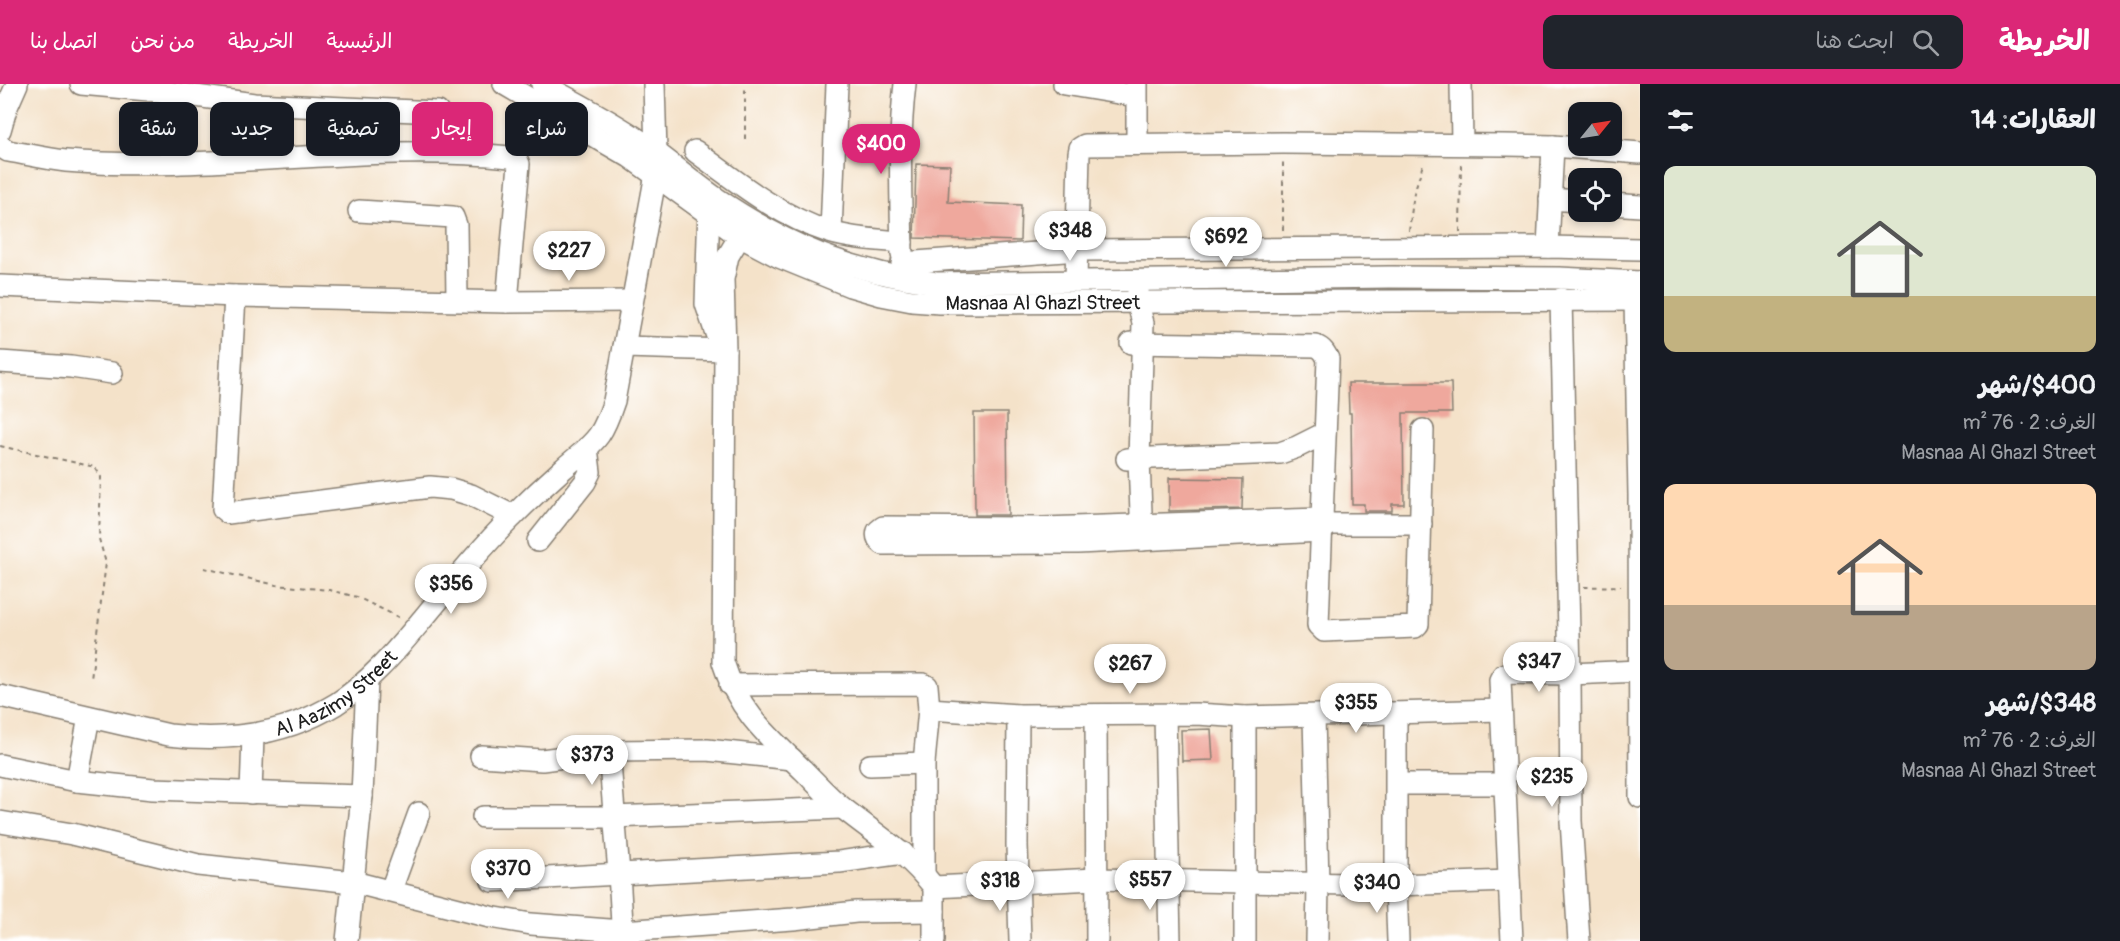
<!DOCTYPE html>
<html lang="ar">
<head>
<meta charset="utf-8">
<style>
  :root { --surface:#171b24; --page:#20242c; --text:#f1f3f6; --muted:#9ea1a6; --accent:#db2777 }
  body { margin:0; font-family:Pangolin,"Playpen Sans Arabic",sans-serif; background:var(--page); color:var(--text); direction:rtl; height:100vh; display:flex; flex-direction:column; font-size:22px; white-space:nowrap }
  * { box-sizing:border-box; margin:0 }
  p { font-size:20px; color:var(--muted) }
  .icon { flex:none; width:33px; height:33px; fill:none; stroke:currentColor; stroke-width:2; stroke-linecap:round; stroke-linejoin:round }
  .map { position:relative; flex:1; overflow:hidden; direction:ltr }
  .drawer { display:flex; flex-direction:column; background:var(--surface); width:480px }
  .drawer>* { flex:none }
  .top-card { position:absolute; left:18px; top:18px; width:570px; height:54px; direction:rtl; display:flex; gap:12px }
  .needle { width:39px; rotate:60deg }
  .buttons { position:absolute; left:1568px; top:18px; display:grid; gap:12px }
  .buttons a { display:grid; place-items:center; width:54px; height:54px; border-radius:12px; background:var(--surface); box-shadow:0 3px 9px #0003; font-size:30px }
  .price { position:absolute; translate:-50% -51px; padding:0 14px; border-radius:21px; background:#fff; color:#222; font-size:20px; line-height:39px; filter:drop-shadow(0 2px 3px #0008) }
  .price::after { content:''; position:absolute; left:50%; top:36px; width:18px; height:14px; margin-left:-9px; background:inherit; clip-path:polygon(0 0,100% 0,50% 100%) }
  .price.on { background:var(--accent); color:#fff }
  ul { padding:0; list-style:none }
  li { display:grid; align-content:center; gap:12px; height:318px; padding:0 24px }
  li span { display:grid; place-items:center; height:186px; border-radius:12px; color:#555 }
  li>.icon { margin-inline-start:auto }
  span .icon { width:108px; height:108px; fill:#fffc; stroke-width:1 }
  li b { font-size:26px }
  h2 { display:flex; justify-content:space-between; align-items:center; height:72px; padding:0 24px; font-size:26px }
  .pill { padding:0 21px; border-radius:12px; background:var(--surface); box-shadow:0 3px 9px #0003; font-size:21px; line-height:54px }
  .pill.on { background:var(--accent); color:#fff }
  header { display:flex; align-items:center; gap:36px; box-sizing:border-box; height:84px; padding:0 30px; background:var(--accent); color:#fff }
  header strong { font-size:28px }
  nav { display:flex; gap:33px; margin-inline-start:auto; font-size:21px }
  .search { width:420px; height:54px; background:var(--page); display:flex; align-items:center; gap:15px; box-sizing:border-box; padding:0 21px; border-radius:12px; color:var(--muted); font-size:22px }
  main { display:flex; flex:1; min-height:0 }
  .map>svg:first-child { display:block }
  .building { fill:#efa89d }
  .lines { fill:none; stroke-linecap:round; stroke-linejoin:round }
  .minor-casing { stroke:#887f72; stroke-width:24 }
  .path { stroke:#887f72; stroke-width:2; stroke-dasharray:4.5 4.5; stroke-linecap:butt }
  .minor { stroke:#fff; stroke-width:21 }
  .labels { text-anchor:middle; stroke-width:6; stroke-linejoin:round; paint-order:stroke }
  .street-label { font-size:20px; fill:#1c1c1c; stroke:#fff }
</style>
</head>
<body>
<header>
<strong>الخريطة</strong>
<div class="search"><svg class="icon" aria-label="search" viewBox="0 0 24 24"><circle cx="10" cy="10" r="6"/><path d="M15 15l6 6"/></svg>ابحث هنا</div>
<nav><a>الرئيسية</a><a>الخريطة</a><a>من نحن</a><a>اتصل بنا</a></nav>
</header>
<main>
<section class="drawer">
<h2>العقارات: 14<svg class="icon" aria-label="filters" viewBox="0 0 24 24"><path d="M4 7h16M4 17h16"/><circle cx="9" cy="7" r="2"/><circle cx="15" cy="17" r="2"/></svg></h2>
<ul>
<li><span style="background:linear-gradient(#dfe7d0 70%,#c2b280 0)"><svg class="icon" aria-label="home" viewBox="0 0 24 24"><path d="M3 11l9-7 9 7M6 9v11h12V9"/></svg></span><div><b>$400/شهر</b><p>الغرف: 2 · 76 m²</p><p>Masnaa Al Ghazl Street</p></div></li>
<li><span style="background:linear-gradient(#ffd9b3 65%,#b9a48a 0)"><svg class="icon" aria-label="home" viewBox="0 0 24 24"><path d="M3 11l9-7 9 7M6 9v11h12V9"/></svg></span><div><b>$348/شهر</b><p>الغرف: 2 · 76 m²</p><p>Masnaa Al Ghazl Street</p></div></li>
</ul>
</section>
<div class="map">
<svg width="1640" height="857" viewBox="0 0 1640 857">
  <rect width="100%" height="100%" fill="#fff"/>
  <filter id="ink" filterUnits="userSpaceOnUse"><feTurbulence type="fractalNoise" baseFrequency=".0167" numOctaves="2"/><feDisplacementMap in="SourceGraphic" scale="12" xChannelSelector="R" yChannelSelector="G"/><feConvolveMatrix kernelMatrix="1 2 1 2 8 2 1 2 1" color-interpolation-filters="sRGB"/></filter>
  <filter id="wash" filterUnits="userSpaceOnUse"><feTurbulence type="fractalNoise" baseFrequency=".008" numOctaves="4" result="noise"/><feDisplacementMap in="SourceGraphic" scale="24" xChannelSelector="R" yChannelSelector="G"/><feGaussianBlur stdDeviation="1.35" result="paint"/><feColorMatrix in="noise" values="0 0 0 0 0 0 0 0 0 0 0 0 0 0 0 0 0 1.4 0 .05"/><feComposite in="paint" operator="in"/></filter>
  <g filter="url(#wash)">
    <rect width="100%" height="100%" fill="#f4e2c9"/>
    <g id="blocks">
      <g class="building">
        <polygon points="916,80 950,81 948,118 1021,121 1020,157 914,154"/>
        <polygon points="572,154 575,174 555,177 552,157"/>
        <polygon points="1348,299 1451,299 1452,329 1403,329 1404,420 1392,420 1392,427 1364,427 1364,420 1352,420 1351,329 1349,329"/>
        <polygon points="974,329 1007,329 1008,431 975,431"/>
        <polygon points="1169,394 1243,395 1242,425 1169,427"/>
        <polygon points="1211,645 1213,676 1182,677 1181,646"/>
      </g>
    </g>
  </g>
  <g filter="url(#ink)">
    <use href="#blocks" fill-opacity="0" stroke="#887f72" stroke-width="1.5"/>
    <g class="lines">
      <g class="minor-casing">
        <g id="minor">
          <polyline points="81,0 159,7 254,20 438,28"/>
          <path id="s1" d="M504,0L630,73L739,152L779,173L850,202L881,211L912,217L940,219L1640,216"/>
          <path d="M542,0C573,17 604,33 633,52C661,70 686,93 713,112C784,161 850,188 936,199L1389,193L1559,194L1640,198"/>
          <polyline points="654,0 656,68"/>
          <polyline points="1064,0 1136,12"/>
          <polyline points="1137,0 1137,60"/>
          <polyline points="1461,0 1462,60"/>
          <polyline points="0,46 6,25 17,0"/>
          <path d="M0,62L8,67C27,70 46,75 66,77C214,89 363,58 510,73L517,76L519,80L507,218"/>
          <path d="M695,67C737,98 779,132 829,148C852,155 878,156 902,158"/>
          <polyline points="1550,115 1578,117"/>
          <polyline points="1611,120 1640,122"/>
          <polyline points="709,121 706,220 718,255"/>
          <polyline points="359,127 453,133 456,141 457,215"/>
          <path d="M746,142L728,172L723,195L725,266L723,578C738,627 769,653 804,687C817,700 829,714 844,725C878,752 906,768 934,803V857"/>
          <polyline points="831,148 837,0"/>
          <polyline points="1548,163 1553,62"/>
          <path d="M902,170C901,113 898,57 905,0"/>
          <polyline points="902,179 1078,166 1548,163 1640,165"/>
          <polyline points="1076,197 1079,69 1080,64 1085,61 1283,59 1505,61 1553,62 1640,69"/>
          <polyline points="0,202 235,212 507,218 632,217"/>
          <polyline points="1138,206 1138,219 1143,239 1139,375 1142,456"/>
          <polyline points="235,212 223,425 228,429 430,403 451,405 471,411 513,432"/>
          <polyline points="1561,215 1570,590 1571,737 1579,857"/>
          <polyline points="1635,216 1639,411 1640,713"/>
          <path d="M1131,259L1316,262C1323,265 1325,269 1328,275L1318,541L1324,547L1415,543L1418,540L1423,346"/>
          <polyline points="624,263 725,266"/>
          <polyline points="0,278 71,283 112,289"/>
          <polyline points="1127,375 1280,369 1297,363 1325,349"/>
          <path d="M1330,440L1321,447L1078,459L883,460C878,456 876,453 878,447L883,443L1043,444L1321,435L1330,440H1421"/>
          <polyline points="538,457 585,398 590,388 587,364"/>
          <polyline points="730,601 923,600 927,602 929,625 924,679 924,791"/>
          <path id="s2" d="M0,612L169,651C227,658 285,651 336,620C372,597 399,563 426,531C454,497 482,463 513,432C529,416 546,400 563,385C575,374 590,364 599,351C606,341 610,329 614,317L656,90"/>
          <polyline points="929,625 1018,631 1196,630 1245,633"/>
          <polyline points="1396,629 1396,801 1398,857"/>
          <polyline points="1018,631 1017,761 1020,857"/>
          <polyline points="1096,631 1097,857"/>
          <polyline points="1165,631 1170,857"/>
          <polyline points="1314,632 1318,799 1317,857"/>
          <polyline points="609,667 619,789 623,857"/>
          <polyline points="481,672 542,676 609,667 707,666 792,675"/>
          <polyline points="0,681 77,697 153,705 362,712"/>
          <polyline points="870,681 924,679"/>
          <polyline points="77,697 89,633"/>
          <polyline points="1397,700 1505,700"/>
          <polyline points="251,709 253,652"/>
          <polyline points="483,733 613,733 841,724"/>
          <polyline points="0,738 72,750 198,781 353,798 490,833 531,840 622,847 793,835 856,828 934,827"/>
          <polyline points="492,797 839,778 903,769"/>
          <polyline points="934,803 1096,795 1396,801 1509,797"/>
          <polyline points="391,806 419,729"/>
          <polyline points="347,857 362,712 367,597"/>
          <polyline points="1245,857 1245,633 1501,626"/>
          <polyline points="1512,857 1500,596 1503,591 1508,589 1570,590 1640,587"/>
        </g>
      </g>
      <g class="path">
        <polyline points="745,55 745,0"/>
        <polyline points="1283,146 1283,77"/>
        <polyline points="1409,147 1414,109 1424,77"/>
        <polyline points="1460,148 1461,78"/>
        <polyline points="0,362 95,383 101,393 99,455 106,479 91,595"/>
        <polyline points="204,484 276,501 329,506 357,513 400,534"/>
        <polyline points="1584,503 1621,502"/>
      </g>
      <use href="#minor" class="minor"/>
    </g>
  </g>
  <g class="labels">
    <g class="street-label">
      <text dy="7" stroke="none"><textPath href="#s1" startOffset="597">Masnaa Al Ghazl Street</textPath></text>
      <text dy="7" stroke="none"><textPath href="#s2" startOffset="352">Al Aazimy Street</textPath></text>
    </g>
  </g>
</svg>
<div class="buttons">
<a><svg class="needle" viewBox="-14 -14 28 28"><path d="M0-13l5 13h-10z" fill="#e53935"/><path d="M0 13l5-13h-10z" fill="#9ea1a6"/></svg></a>
<a><svg class="icon" aria-label="locate" viewBox="0 0 24 24"><circle cx="12" cy="12" r="6"/><path d="M12 2v4M12 18v4M2 12h4M18 12h4"/></svg></a>
</div>
<b class="price on" style="left:881px;top:91px">$400</b>
<b class="price" style="left:1070px;top:178px">$348</b>
<b class="price" style="left:1226px;top:184px">$692</b>
<b class="price" style="left:569px;top:198px">$227</b>
<b class="price" style="left:451px;top:531px">$356</b>
<b class="price" style="left:1539px;top:609px">$347</b>
<b class="price" style="left:1130px;top:611px">$267</b>
<b class="price" style="left:1356px;top:650px">$355</b>
<b class="price" style="left:592px;top:702px">$373</b>
<b class="price" style="left:1552px;top:724px">$235</b>
<b class="price" style="left:508px;top:816px">$370</b>
<b class="price" style="left:1150px;top:827px">$557</b>
<b class="price" style="left:1000px;top:828px">$318</b>
<b class="price" style="left:1377px;top:830px">$340</b>
<div class="top-card">
<a class="pill">شراء</a>
<a class="pill on">إيجار</a>
<a class="pill">تصفية</a>
<a class="pill">جديد</a>
<a class="pill">شقة</a>
</div>
</div>
</main>
</body>
</html>
